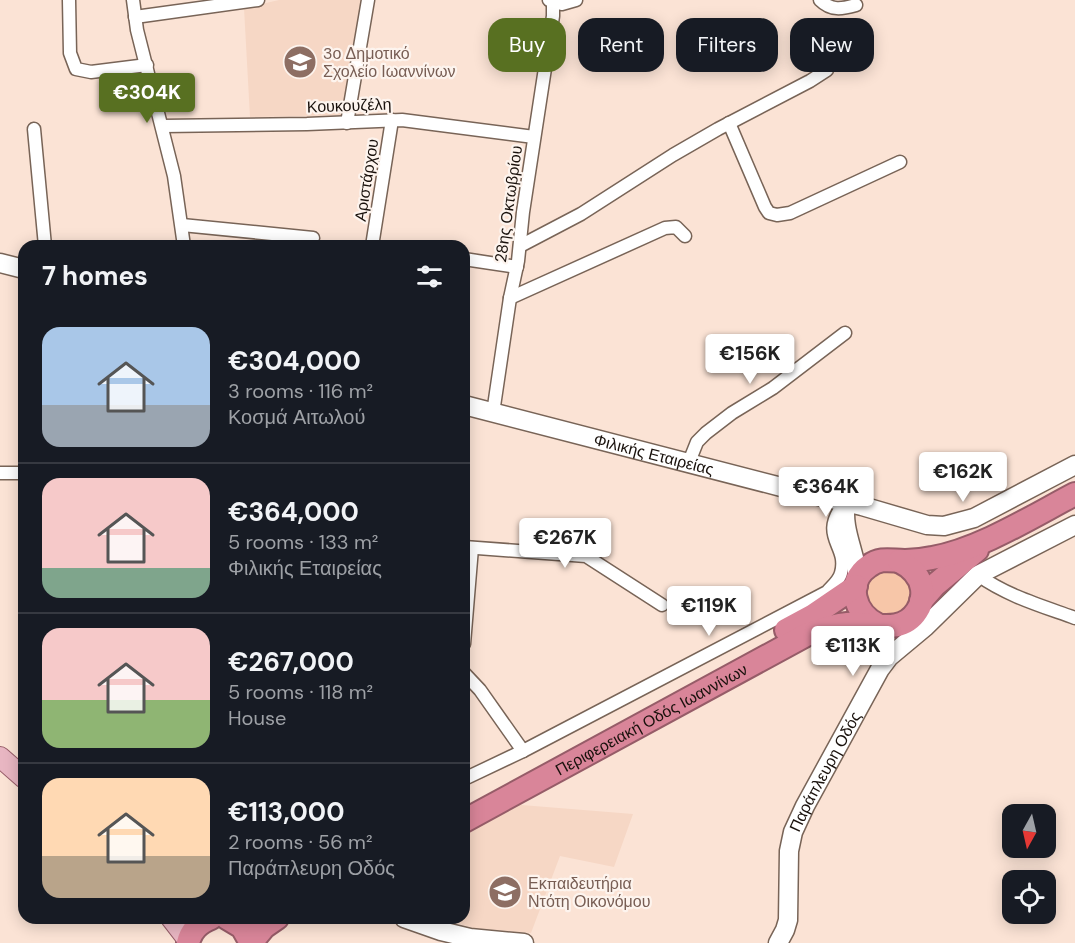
<!DOCTYPE html>
<html lang="en">
<head>
<meta charset="utf-8">
<style>
  :root { --surface:#171b24; --page:#20242c; --text:#f1f3f6; --muted:#9ea1a6; --line:#363941; --accent:#587021 }
  body { margin:0; font-family:"DM Sans",sans-serif; background:var(--page); color:var(--text); height:100vh; display:flex; flex-direction:column; font-size:22px; white-space:nowrap }
  * { box-sizing:border-box; margin:0 }
  p { font-size:20px; color:var(--muted) }
  .icon { flex:none; width:33px; height:33px; fill:none; stroke:currentColor; stroke-width:2; stroke-linecap:round; stroke-linejoin:round }
  .map { position:relative; flex:1; overflow:hidden }
  .drawer { position:absolute; left:18px; top:240px; width:452px; height:684px; display:flex; flex-direction:column; background:var(--surface); border-radius:18px; box-shadow:0 3px 15px #0003 }
  .drawer>* { flex:none }
  .banner { position:absolute; left:488px; top:18px; width:496px; height:54px; display:flex; gap:12px }
  .needle { width:39px; rotate:188deg }
  .fabs { position:absolute; left:1002px; top:804px; display:grid; gap:12px }
  .fabs a { display:grid; place-items:center; width:54px; height:54px; border-radius:12px; background:var(--surface); box-shadow:0 3px 15px #0003; font-size:30px }
  .price { position:absolute; translate:-50% -51px; padding:0 14px; border-radius:6px; background:#fff; color:#222; font-size:20px; line-height:39px; filter:drop-shadow(0 2px 3px #0008) }
  .price::after { content:''; position:absolute; left:50%; top:36px; width:18px; height:14px; margin-left:-9px; background:inherit; clip-path:polygon(0 0,100% 0,50% 100%) }
  .price.on { background:var(--accent); color:#fff }
  ul { padding:0; list-style:none }
  li { display:flex; align-items:center; gap:18px; height:150px; padding:0 24px }
  li+li { border-top:2px solid var(--line) }
  li span { display:grid; place-items:center; flex:none; width:168px; height:120px; border-radius:18px; color:#555 }
  li>.icon { margin-inline-start:auto }
  span .icon { width:72px; height:72px; fill:#fffc; stroke-width:1 }
  li b { font-size:26px }
  h2 { display:flex; justify-content:space-between; align-items:center; height:72px; padding:0 24px; font-size:26px }
  .tag { padding:0 21px; border-radius:18px; background:var(--surface); box-shadow:0 3px 15px #0003; font-size:21px; line-height:54px }
  .tag.on { background:var(--accent); color:#fff }
  .map>svg:first-child { display:block }
  .built { fill:#f6d7c5 }
  .green { fill:#f7c6a8 }
  .lines { fill:none; stroke-linecap:round; stroke-linejoin:round }
  .street-casing { stroke:#786457; stroke-width:15 }
  .secondary-casing { stroke:#786457; stroke-width:21 }
  .primary-casing { stroke:#965c68; stroke-width:22 }
  .highway-casing { stroke:#965c68; stroke-width:26 }
  .street { stroke:#fff; stroke-width:12 }
  .secondary { stroke:#fff; stroke-width:18 }
  .primary { stroke:#e8b6c2; stroke-width:20 }
  .highway { stroke:#d98599; stroke-width:22 }
  .labels { text-anchor:middle; stroke-width:4.5; stroke-linejoin:round; paint-order:stroke }
  .education-label { font-size:16px; fill:#785e54; stroke:#fdf4ee; text-anchor:start }
  .street-label { font-size:16px; fill:#19110c; stroke:#fdf4ee }
</style>
</head>
<body>
<div class="map">
<svg width="1075" height="943" viewBox="0 0 1075 943">
  <rect width="100%" height="100%" fill="#fbe3d5"/>
  <g class="built">
    <polygon points="279,0 363,0 343,115 250,117 244,8"/>
    <polygon points="509,804 633,814 614,867 560,856 531,933 478,929 437,918 464,918 464,827"/>
  </g>
  <polygon class="green" points="883,567 908,575 914,606 886,622 860,595 877,569"/>
  <g class="lines">
    <g class="street-casing">
      <g id="street">
        <polyline points="69,0 70,53 76,69 91,72 147,65"/>
        <polyline points="133,0 137,30 174,176 184,246"/>
        <polyline points="549,0 562,4 576,0"/>
        <path d="M820,0C831,11 842,9 856,5"/>
        <polyline points="135,17 258,0"/>
        <polyline points="347,123 368,0"/>
        <polyline points="729,123 765,207 769,213 777,215 790,213 900,162"/>
        <polyline points="163,126 307,124 402,120 534,137"/>
        <polyline points="34,129 45,246"/>
        <polyline points="182,225 313,238"/>
        <polyline points="372,246 392,120"/>
        <polyline points="520,246 581,214 673,155 718,129 810,81 827,70"/>
        <polyline points="464,259 517,267"/>
        <polyline points="510,298 665,228 676,227 685,236"/>
        <polyline points="493,413 510,298 518,261 523,212 553,16 553,0"/>
        <polyline points="689,462 697,442 706,433 732,413 773,388 845,333"/>
        <polyline points="0,473 24,473"/>
        <polyline points="464,547 586,556 662,605"/>
        <path d="M978,575C1007,596 1042,606 1075,618"/>
        <polyline points="464,644 472,548"/>
        <polyline points="464,673 480,690 523,751"/>
        <path d="M464,779L523,751L827,592C832,586 839,581 841,573C849,544 817,538 845,502"/>
      </g>
    </g>
    <g class="secondary-casing">
      <g id="secondary">
        <polyline points="0,263 24,269"/>
        <path id="s1" d="M464,405L789,489L862,506L927,525L944,526L974,518L1075,465"/>
        <path d="M846,502C841,529 856,553 858,579"/>
        <polyline points="404,918 441,931 470,938 524,943"/>
        <path id="s2" d="M778,943L785,930L788,920L789,851L793,832L805,806L880,669L889,657L925,627L978,575L1075,525"/>
      </g>
    </g>
    <g class="primary-casing">
      <g id="primary">
        <polyline points="0,757 24,778"/>
        <polyline points="171,918 188,940"/>
      </g>
    </g>
    <g class="highway-casing">
      <g id="highway">
        <polyline points="921,601 935,585 977,550"/>
        <path d="M878,625C854,614 845,582 869,566C881,557 891,561 905,561C914,561 923,560 932,558C979,550 1033,516 1075,494"/>
        <polyline points="786,630 812,616 856,586"/>
        <path id="s3" d="M464,821L806,635C820,630 833,625 847,624C871,622 901,636 917,611C921,605 923,597 922,589C920,575 911,567 899,561"/>
        <polyline points="227,918 242,927 251,943"/>
        <path d="M188,943C191,930 199,923 211,918"/>
        <polyline points="251,943 264,927 277,918"/>
      </g>
    </g>
    <use href="#street" class="street"/>
    <use href="#secondary" class="secondary"/>
    <use href="#primary" class="primary"/>
    <use href="#highway" class="highway"/>
  </g>
  <defs>
    <g id="school-disc" transform="scale(1.725)"><circle r="9.5" fill="#8d6e63" stroke="#fdf4ee"/><path d="M0-5L7-2L0 1L-7-2ZM-4 1L0 2.5L4 1V4Q0 6-4 4Z" fill="#fff"/></g>
  </defs>
  <g fill-rule="evenodd">
    <use href="#school-disc" x="300" y="62"/>
    <use href="#school-disc" x="505" y="892"/>
  </g>
  <g class="labels">
    <g class="education-label">
      <text x="323" y="59">3ο Δημοτικό<tspan x="323" dy="18">Σχολείο Ιωαννίνων</tspan></text>
      <text x="528" y="889">Εκπαιδευτήρια<tspan x="528" dy="18">Ντότη Οικονόμου</tspan></text>
    </g>
    <g class="street-label">
      <text transform="translate(349 105) rotate(-2)" y="6">Κουκουζέλη</text>
      <text transform="translate(366 180) rotate(-81)" y="6">Αριστάρχου</text>
      <text transform="translate(508 204) rotate(-82)" y="6">28ης Οκτωβρίου</text>
      <text dy="6" stroke="none"><textPath href="#s1" startOffset="196">Φιλικής Εταιρείας</textPath></text>
      <text dy="6" stroke="none"><textPath href="#s3" startOffset="213">Περιφερειακή Οδός Ιωαννίνων</textPath></text>
      <text dy="6" stroke="none"><textPath href="#s2" startOffset="182">Παράπλευρη Οδός</textPath></text>
    </g>
  </g>
</svg>
<div class="fabs">
<a><svg class="needle" viewBox="-14 -14 28 28"><path d="M0-13l5 13h-10z" fill="#e53935"/><path d="M0 13l5-13h-10z" fill="#9ea1a6"/></svg></a>
<a><svg class="icon" aria-label="locate" viewBox="0 0 24 24"><circle cx="12" cy="12" r="6"/><path d="M12 2v4M12 18v4M2 12h4M18 12h4"/></svg></a>
</div>
<b class="price on" style="left:147px;top:124px">€304K</b>
<b class="price" style="left:750px;top:385px">€156K</b>
<b class="price" style="left:963px;top:503px">€162K</b>
<b class="price" style="left:826px;top:518px">€364K</b>
<b class="price" style="left:565px;top:569px">€267K</b>
<b class="price" style="left:709px;top:637px">€119K</b>
<b class="price" style="left:853px;top:677px">€113K</b>
<div class="banner">
<a class="tag on">Buy</a>
<a class="tag">Rent</a>
<a class="tag">Filters</a>
<a class="tag">New</a>
</div>
<section class="drawer">
<h2>7 homes<svg class="icon" aria-label="filters" viewBox="0 0 24 24"><path d="M4 7h16M4 17h16"/><circle cx="9" cy="7" r="2"/><circle cx="15" cy="17" r="2"/></svg></h2>
<ul>
<li><span style="background:linear-gradient(#a9c7e8 65%,#9aa5b1 0)"><svg class="icon" aria-label="home" viewBox="0 0 24 24"><path d="M3 11l9-7 9 7M6 9v11h12V9"/></svg></span><div><b>€304,000</b><p>3 rooms · 116 m²</p><p>Κοσμά Αιτωλού</p></div></li>
<li><span style="background:linear-gradient(#f6c9c9 75%,#7fa58c 0)"><svg class="icon" aria-label="home" viewBox="0 0 24 24"><path d="M3 11l9-7 9 7M6 9v11h12V9"/></svg></span><div><b>€364,000</b><p>5 rooms · 133 m²</p><p>Φιλικής Εταιρείας</p></div></li>
<li><span style="background:linear-gradient(#f6c9c9 60%,#8fb573 0)"><svg class="icon" aria-label="home" viewBox="0 0 24 24"><path d="M3 11l9-7 9 7M6 9v11h12V9"/></svg></span><div><b>€267,000</b><p>5 rooms · 118 m²</p><p>House</p></div></li>
<li><span style="background:linear-gradient(#ffd9b3 65%,#b9a48a 0)"><svg class="icon" aria-label="home" viewBox="0 0 24 24"><path d="M3 11l9-7 9 7M6 9v11h12V9"/></svg></span><div><b>€113,000</b><p>2 rooms · 56 m²</p><p>Παράπλευρη Οδός</p></div></li>
</ul>
</section>
</div>
</body>
</html>
